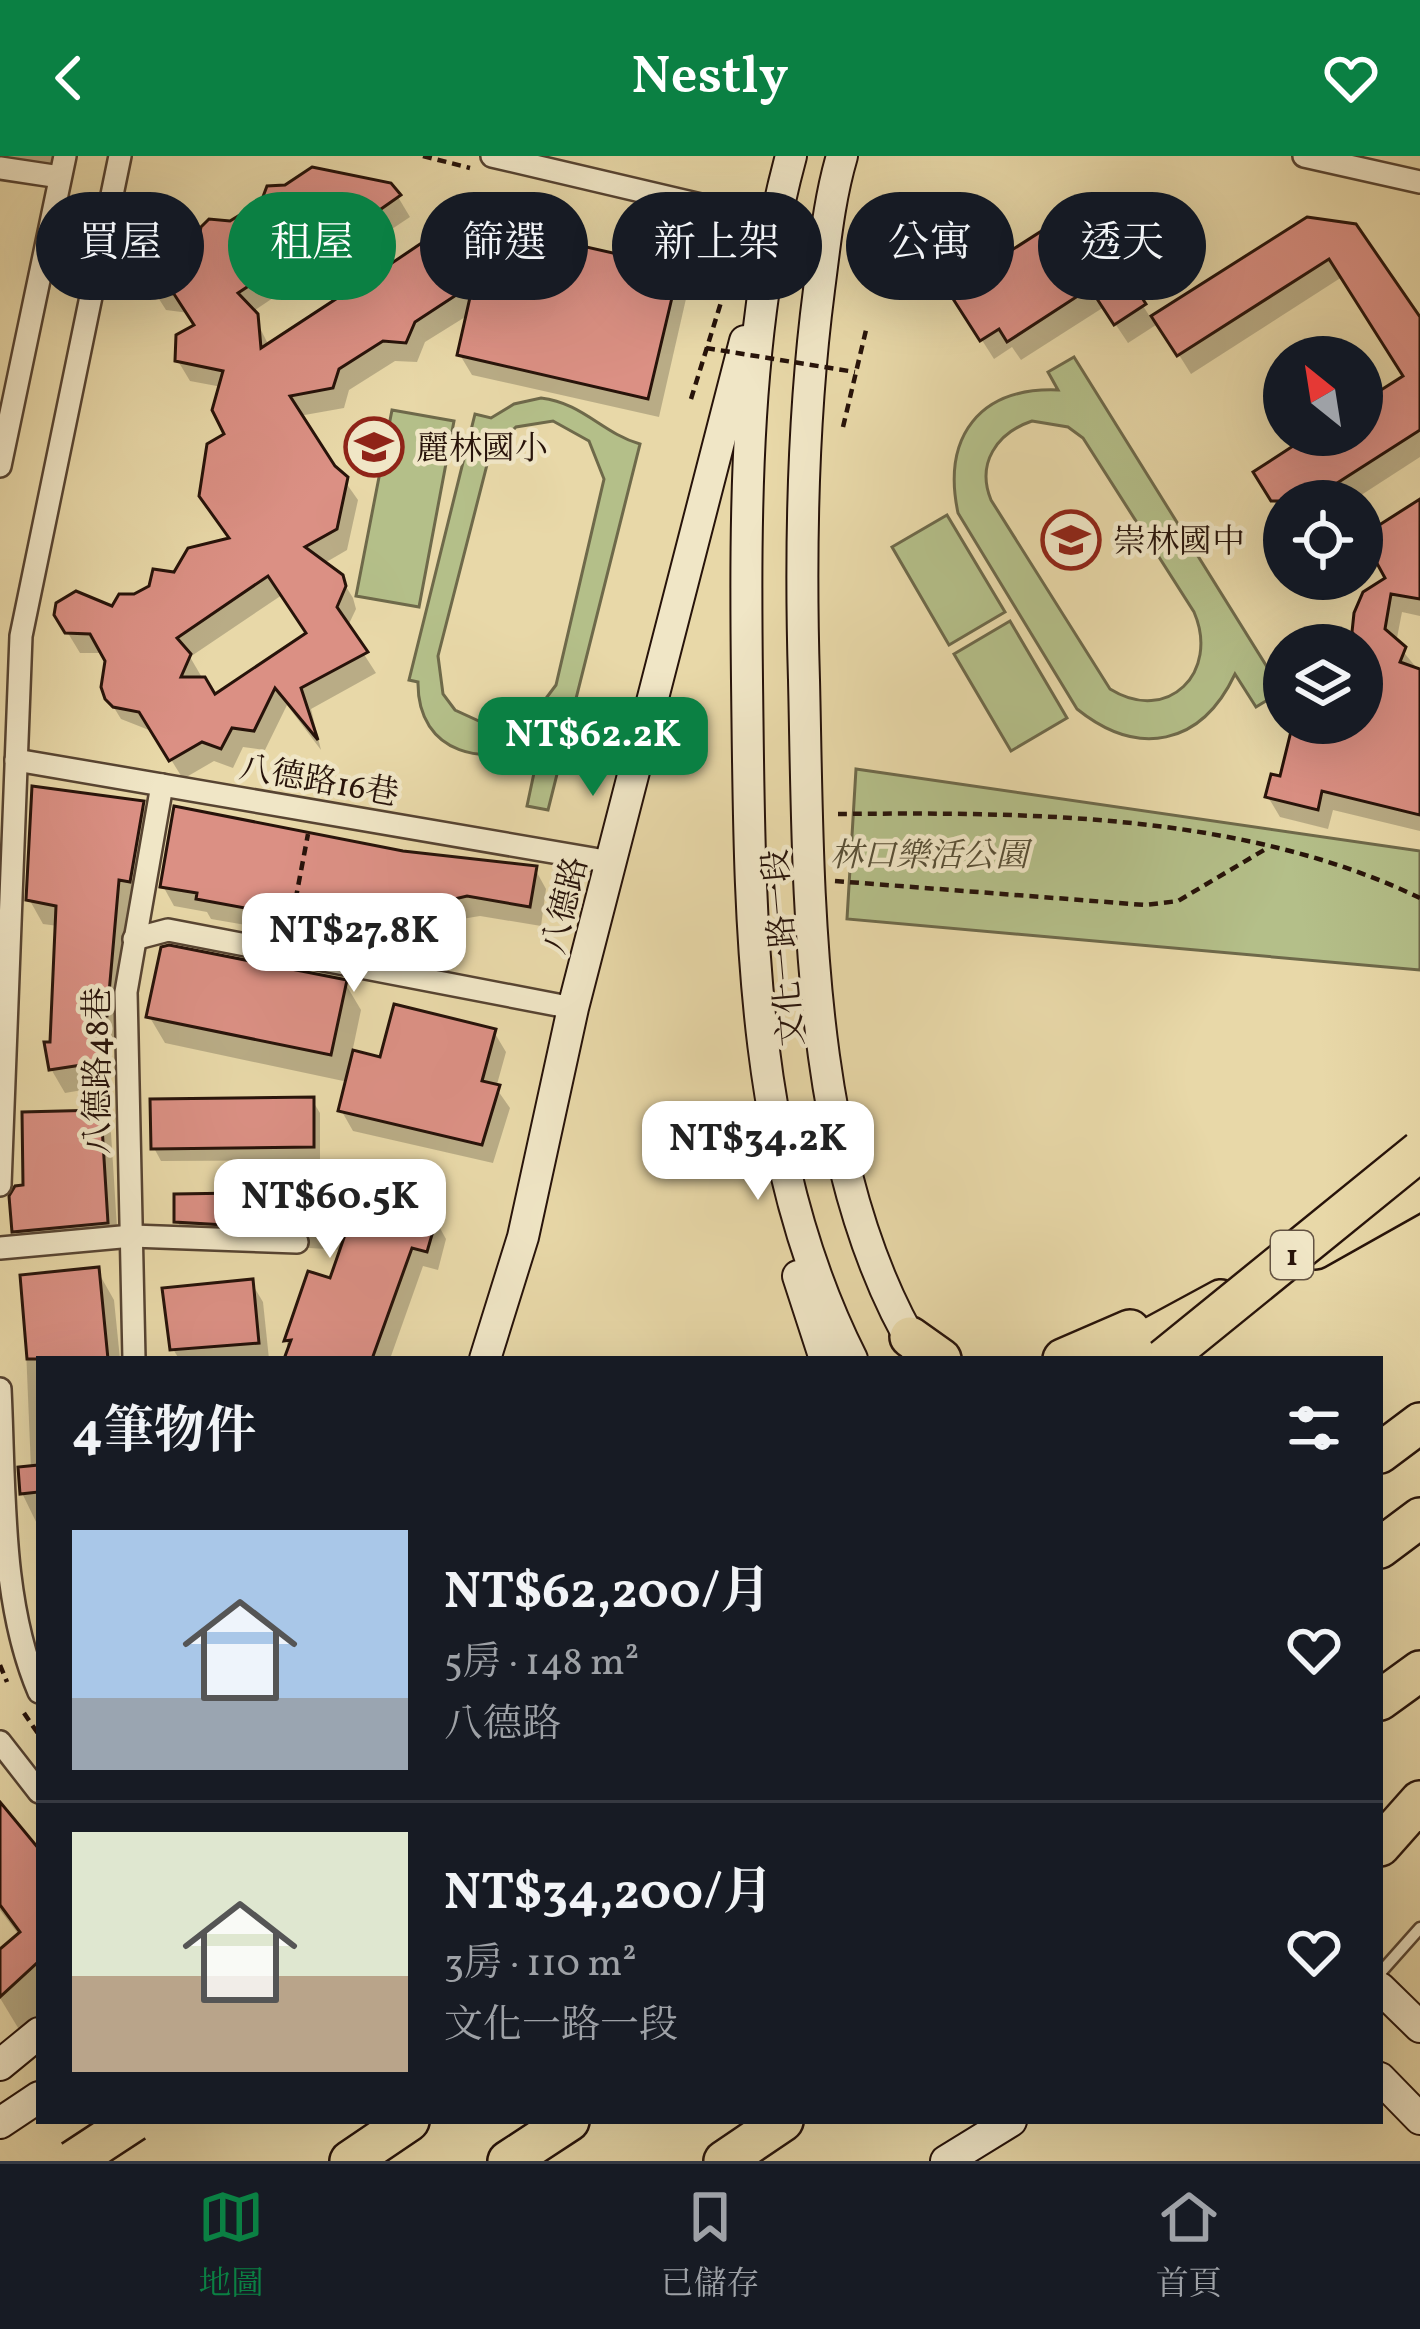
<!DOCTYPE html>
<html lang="zh-TW">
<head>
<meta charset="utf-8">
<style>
  :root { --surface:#171b24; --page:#20242c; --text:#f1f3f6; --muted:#9ea1a6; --line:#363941; --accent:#0b8043 }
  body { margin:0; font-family:Vollkorn,"Noto Serif TC",serif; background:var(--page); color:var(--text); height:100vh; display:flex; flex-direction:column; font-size:45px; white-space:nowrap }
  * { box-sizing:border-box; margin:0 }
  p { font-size:39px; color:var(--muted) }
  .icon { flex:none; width:66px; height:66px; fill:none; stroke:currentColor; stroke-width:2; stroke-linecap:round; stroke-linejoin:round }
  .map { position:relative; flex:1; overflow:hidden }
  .panel { position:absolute; left:36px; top:1200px; width:1347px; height:768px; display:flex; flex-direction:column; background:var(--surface); border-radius:0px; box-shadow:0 12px 48px #0002 }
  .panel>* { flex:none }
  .hud { position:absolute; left:36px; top:36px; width:1350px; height:108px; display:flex; gap:24px }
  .needle { width:78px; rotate:330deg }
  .tools { position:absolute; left:1263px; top:180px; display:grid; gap:24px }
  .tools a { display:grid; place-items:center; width:120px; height:120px; border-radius:50%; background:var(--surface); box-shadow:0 12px 48px #0002; font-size:60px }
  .price { position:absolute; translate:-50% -102px; padding:0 27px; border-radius:24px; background:#fff; color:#222; font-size:39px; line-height:78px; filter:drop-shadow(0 3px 6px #0008) }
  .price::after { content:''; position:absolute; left:50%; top:72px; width:36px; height:27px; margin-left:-18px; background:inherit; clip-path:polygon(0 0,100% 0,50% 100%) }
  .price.active { background:var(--accent); color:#fff }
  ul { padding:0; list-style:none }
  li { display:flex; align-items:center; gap:36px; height:300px; padding:0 36px }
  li+li { border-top:3px solid var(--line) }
  li span { display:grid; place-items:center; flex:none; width:336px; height:240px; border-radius:0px; color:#555 }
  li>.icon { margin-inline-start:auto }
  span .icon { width:144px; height:144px; fill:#fffc; stroke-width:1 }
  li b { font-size:51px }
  h2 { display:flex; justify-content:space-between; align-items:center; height:144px; padding:0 36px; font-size:51px }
  .chip { padding:0 42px; border-radius:54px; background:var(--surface); box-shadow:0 12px 48px #0002; font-size:42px; line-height:108px }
  .chip.active { background:var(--accent); color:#fff }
  header { display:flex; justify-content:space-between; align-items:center; height:156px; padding:0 36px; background:var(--accent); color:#fff; font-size:54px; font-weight:600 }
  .tab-bar { display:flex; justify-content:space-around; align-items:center; height:168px; border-top:3px solid var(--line); background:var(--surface); font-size:33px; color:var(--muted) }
  .tab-bar a { display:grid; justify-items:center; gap:6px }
  .tab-bar .active { color:var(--accent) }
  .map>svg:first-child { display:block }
  .green { fill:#b4bf89; stroke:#6e694a; stroke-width:3; fill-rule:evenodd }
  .shadow { fill:#0003; fill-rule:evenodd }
  .building { fill:#db9084; stroke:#27130a; stroke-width:3; fill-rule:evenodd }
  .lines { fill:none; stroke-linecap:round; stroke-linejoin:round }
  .lane-casing { stroke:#574432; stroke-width:15 }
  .street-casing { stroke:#574432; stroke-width:26 }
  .secondary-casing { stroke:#27130a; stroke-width:34 }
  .highway-casing { stroke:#27130a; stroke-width:44 }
  .path { stroke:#27130a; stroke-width:4.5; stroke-dasharray:9 6; stroke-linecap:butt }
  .lane { stroke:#f0e6c6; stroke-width:10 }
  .street { stroke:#f0e6c6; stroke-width:21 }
  .secondary { stroke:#f0e6c6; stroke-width:30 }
  .highway { stroke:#e8d8a8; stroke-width:39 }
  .highway-bridge-casing { stroke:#27130a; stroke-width:44; stroke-linecap:butt }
  .path-bridge { stroke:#27130a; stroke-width:4.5; stroke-dasharray:9 6; stroke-linecap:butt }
  .highway-bridge { stroke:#e8d8a8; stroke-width:39 }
  .labels { text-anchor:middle; stroke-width:9; stroke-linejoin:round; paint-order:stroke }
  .shield { fill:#f0e6c6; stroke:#635242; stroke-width:3 }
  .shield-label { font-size:30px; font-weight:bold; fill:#27130a }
  .poi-label { font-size:33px; fill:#27130a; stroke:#f0e6c6; text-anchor:start }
  .street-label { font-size:33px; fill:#27130a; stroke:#f0e6c6 }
  .park-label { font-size:33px; font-style:italic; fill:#584f36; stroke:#f0e6c6 }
</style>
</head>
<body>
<header><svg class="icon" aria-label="back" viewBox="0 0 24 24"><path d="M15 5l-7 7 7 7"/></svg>Nestly<svg class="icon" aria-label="heart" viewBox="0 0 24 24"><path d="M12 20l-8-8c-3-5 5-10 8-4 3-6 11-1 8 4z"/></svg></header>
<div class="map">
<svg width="1420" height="2005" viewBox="0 0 1420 2005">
  <rect width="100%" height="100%" fill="#e8d8a8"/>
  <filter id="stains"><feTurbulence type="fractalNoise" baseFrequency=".00167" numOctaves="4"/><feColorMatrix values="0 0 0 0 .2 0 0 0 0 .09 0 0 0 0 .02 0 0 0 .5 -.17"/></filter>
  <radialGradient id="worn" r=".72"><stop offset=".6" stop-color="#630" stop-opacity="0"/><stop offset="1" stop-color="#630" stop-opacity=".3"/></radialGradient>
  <g class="green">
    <path d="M1074,201L1282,535L1256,551L1235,518C1201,590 1138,602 1077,553L958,357C942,281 979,231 1058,234L1048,216ZM1032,265L1068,271L1083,282L1194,456C1220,516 1168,569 1110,533L991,344C976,307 997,277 1032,265Z"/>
    <path d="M541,242C583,247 602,277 640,288L548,654L527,650L541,584C488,614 417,599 418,526L409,524L475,258L491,262L514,248ZM553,265L589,285L604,323L556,529L532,561L492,571L455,554L443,538L438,500L490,297L516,271Z"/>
    <polygon points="392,254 454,265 419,451 356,440"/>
    <polygon points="947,359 1005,456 949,489 892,391"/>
    <polygon points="1010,465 1067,562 1011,595 954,498"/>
    <polygon points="856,613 1420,695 1420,814 847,763"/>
  </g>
  <g class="shadow">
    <polygon points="0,0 60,0 56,18 0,8"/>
    <path d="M398,41L410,61L374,85L392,111L470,68L677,114L688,134L659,261L472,219L460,199L470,158L425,186L417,206L395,205L349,234L344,252L299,260L358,344L347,394L323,408L340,421L353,442L356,453L347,472L376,517L311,553L321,594L287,549L265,594L243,591L233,612L214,605L183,623L154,576L121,563L108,542L104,497H80L57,459L58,448L76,438L113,454L232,385L222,231L190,225L178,205L197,170L189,157L166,154L145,121L144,107L150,96L173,91L196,108L231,68ZM322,109L342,143L269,190L252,156ZM282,439L309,479L214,542L190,501Z"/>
    <polygon points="1081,53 1152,164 1309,63 1420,167 1420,301 1352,345 1284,345 1284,362 1257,317 1316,279 1362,279 1362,250 1406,221 1342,121 1191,218 1159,167 1128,187 1104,151 1021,204 1012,191 994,203 964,156"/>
    <polygon points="1420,346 1420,460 1402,456 1396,487 1420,516 1420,675 1333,654 1328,673 1280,661 1268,641 1282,624 1297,567 1362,567 1362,522 1385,533 1356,476 1388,424 1363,383"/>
    <polygon points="142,647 156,671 120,883 105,882 112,929 65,937 51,913 58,770 43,768 29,743"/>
    <path d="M535,713L546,733L541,770L480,760L456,764L446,815L401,808L397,801L314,785L311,780L211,763L207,756L174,750L163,730ZM300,763L403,782L402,788L300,769Z"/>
    <polygon points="345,827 361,854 352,897 382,904 494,876 506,896 496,932 510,952 493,1007 353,975 341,954 348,926 165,887 149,860"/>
    <polygon points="312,944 320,957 320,1004 161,1005 154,992"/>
    <polygon points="99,957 111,977 118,1087 26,1095 15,1075 27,1032"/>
    <polygon points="435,1063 446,1083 438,1114 423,1110 390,1203 287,1203 287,1185 310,1119 332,1126 343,1094 189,1085 177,1065"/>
    <polygon points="97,1114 114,1144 120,1203 39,1203 39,1372 22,1337 31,1313 23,1121"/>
    <polygon points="251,1126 263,1146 269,1203 179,1203 173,1193"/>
    <polygon points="0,1651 39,1697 39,1865 23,1880 0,1842 0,1797 19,1779 0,1754"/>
  </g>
  <g class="building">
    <path d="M312,11L391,27L401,39L364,65L392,107L466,57L472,65L679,112L648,243L457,199L473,128L415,166L406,187L383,185L339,213L333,232L290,240L335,310L348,321L337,373L305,391L343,419L346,430L337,451L368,496L301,532L318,584L275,532L254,575L232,572L221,593L202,586L169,605L139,556L113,551L105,543L101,531L105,505L90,478L65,477L54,459L56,447L76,435L112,450L119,438H134L149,430L153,413L174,416L188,392L229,382L199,340L207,288L224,278L212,254L223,215L175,205L176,179L194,169L174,138L151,134L141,106L162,87L173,88L194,103L201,71L209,63L230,65L261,46L267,30L285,29ZM314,87L321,117L345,137L261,192L258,158L238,137ZM268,420L306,477L215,538L205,521H181L191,498L177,482Z"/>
    <polygon points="1082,49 1146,148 1114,169 1090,132 1007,186 999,173 980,185 948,135"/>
    <polygon points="1307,61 1356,68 1420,161 1420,274 1309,345 1271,345 1253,316 1310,279 1362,279 1362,246 1403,220 1329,103 1177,200 1151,160"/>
    <polygon points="1420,343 1420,443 1391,438 1385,473 1406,491 1400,506 1420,513 1420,659 1322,635 1318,654 1265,641 1271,618 1280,620 1293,567 1362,567 1362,489 1352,476 1354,457 1363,436 1385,422 1362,380"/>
    <polygon points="32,630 144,645 130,726 119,724 107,860 93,859 101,906 49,914 44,886 50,886 56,750 26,744"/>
    <polygon points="174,650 403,695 537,710 530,751 467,740 446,745 436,796 386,789 387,782 299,766 300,762 196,743 197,737 160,731"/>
    <polygon points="169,789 347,824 331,899 146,861 161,791"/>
    <polygon points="394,848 496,873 482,925 500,929 482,989 338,955 353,894 380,901"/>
    <polygon points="314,941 314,991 151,993 150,943"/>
    <polygon points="101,954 108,1067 12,1076 9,1040 15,1030 23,1029 22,956"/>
    <polygon points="319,1030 437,1061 427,1096 412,1092 372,1203 284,1203 291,1184 284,1185 308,1115 330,1122 346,1076 174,1066 174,1038 318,1036"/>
    <polygon points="99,1111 108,1203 27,1203 20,1119"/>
    <polygon points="253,1123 259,1187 170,1194 162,1132"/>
    <polygon points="39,1309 39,1336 20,1338 18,1311"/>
    <polygon points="0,1646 39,1693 39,1805 0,1841 0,1793 20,1776 0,1749"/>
  </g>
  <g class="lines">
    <g class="lane-casing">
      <polyline id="lane" points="1380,1817 1420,1772"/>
    </g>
    <g class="street-casing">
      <g id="street">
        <polyline points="492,0 773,66"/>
        <polyline points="1304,0 1420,26"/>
        <polyline points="0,12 60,21"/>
        <polyline points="0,310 65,0"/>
        <polyline points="16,604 611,706"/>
        <polyline points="134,783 168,774 573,852"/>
        <polyline points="0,1029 21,480 120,0"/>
        <polyline points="0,1092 132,1080 297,1086"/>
        <polyline points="134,1203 126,836 162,629"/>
        <path d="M0,1233C5,1333 0,1445 39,1536"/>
        <polyline points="0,1586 39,1636"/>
      </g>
    </g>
    <g class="secondary-casing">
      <g id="secondary">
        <path d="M791,0C745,169 745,351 747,525C750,753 747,995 852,1203"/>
        <path d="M842,0C829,44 825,89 819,134C802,264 800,393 804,524C809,738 804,1010 919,1198"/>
        <polyline points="798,1120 825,1203"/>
        <polyline points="485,1203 523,1081 573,852 745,185"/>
        <polyline points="1380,1832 1420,1871"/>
        <polyline points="0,1909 39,1877"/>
        <polyline points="1380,1922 1420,1963"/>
        <polyline points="0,1967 39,1941"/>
        <polyline points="946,2005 1011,1965"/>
      </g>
    </g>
    <g class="highway-casing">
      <g id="highway">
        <polyline points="1315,1093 1420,1034"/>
        <polyline points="910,1181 941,1203"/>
        <polyline points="1063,1203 1130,1174"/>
        <polyline points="1112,1203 1221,1144"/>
        <polyline points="1380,1297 1420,1267"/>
        <polyline points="1380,1392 1420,1362"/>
        <polyline points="1380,1544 1420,1515"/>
        <polyline points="1380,1690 1420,1645"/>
        <polyline points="350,2005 409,1965"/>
        <polyline points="508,2005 569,1965"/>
        <polyline points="724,2005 783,1965"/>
      </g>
    </g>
    <g class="path">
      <polyline points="423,0 470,12"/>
      <polyline points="691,243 741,82"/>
      <polyline points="843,271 866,174"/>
      <path d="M838,658C1030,656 1243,657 1420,742"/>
      <polyline points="835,725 1145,749 1178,745 1264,694"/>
      <polyline points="290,773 308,678"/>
      <polyline points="0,1509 7,1526"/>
      <polyline points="24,1557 39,1579"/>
    </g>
    <use href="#lane" class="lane"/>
    <use href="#street" class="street"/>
    <use href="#secondary" class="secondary"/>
    <use href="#highway" class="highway"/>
    <g class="highway-bridge-casing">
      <g id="highway-bridge">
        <polyline points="1164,1203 1420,995"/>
        <polyline points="73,2005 134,1965"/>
      </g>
    </g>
    <polyline class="path-bridge" points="706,192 855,216"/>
    <use href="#highway-bridge" class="highway-bridge"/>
  </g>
  <defs>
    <g id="school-ring" transform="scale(3)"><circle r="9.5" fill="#f0e6c6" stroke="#8f2418" stroke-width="1.5"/><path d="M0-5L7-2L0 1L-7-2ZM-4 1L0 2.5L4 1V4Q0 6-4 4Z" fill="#8f2418"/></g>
  </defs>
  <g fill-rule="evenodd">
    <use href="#school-ring" x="374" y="291"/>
    <use href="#school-ring" x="1071" y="384"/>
  </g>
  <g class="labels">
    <rect class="shield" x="1271" y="1075" width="42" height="48" rx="9"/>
    <g class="shield-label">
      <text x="1292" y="1109">1</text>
    </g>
    <g class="poi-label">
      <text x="416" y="303">麗林國小</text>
      <text x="1113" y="396">崇林國中</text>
    </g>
    <g class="street-label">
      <text transform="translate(319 623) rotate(10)" y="12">八德路16巷</text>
      <text transform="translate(563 749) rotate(-76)" y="12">八德路</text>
      <text transform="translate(782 792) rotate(-95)" y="12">文化一路一段</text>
      <text transform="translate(96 915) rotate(-90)" y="12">八德路48巷</text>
    </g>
    <g class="park-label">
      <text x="929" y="710">林口樂活公園</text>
    </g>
  </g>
  <rect width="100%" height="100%" filter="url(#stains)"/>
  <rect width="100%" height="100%" fill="url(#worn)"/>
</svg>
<div class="tools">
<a><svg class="needle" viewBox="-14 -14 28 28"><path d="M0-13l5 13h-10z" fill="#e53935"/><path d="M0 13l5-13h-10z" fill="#9ea1a6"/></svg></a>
<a><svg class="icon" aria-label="locate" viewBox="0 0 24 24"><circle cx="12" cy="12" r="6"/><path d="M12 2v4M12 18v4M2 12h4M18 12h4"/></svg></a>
<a><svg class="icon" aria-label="layers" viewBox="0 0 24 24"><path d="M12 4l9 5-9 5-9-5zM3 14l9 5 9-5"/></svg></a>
</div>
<b class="price active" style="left:593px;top:643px">NT$62.2K</b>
<b class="price" style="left:354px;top:839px">NT$27.8K</b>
<b class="price" style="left:758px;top:1047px">NT$34.2K</b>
<b class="price" style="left:330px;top:1105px">NT$60.5K</b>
<div class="hud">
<a class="chip">買屋</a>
<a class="chip active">租屋</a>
<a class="chip">篩選</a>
<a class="chip">新上架</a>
<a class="chip">公寓</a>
<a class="chip">透天</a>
</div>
<section class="panel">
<h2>4筆物件<svg class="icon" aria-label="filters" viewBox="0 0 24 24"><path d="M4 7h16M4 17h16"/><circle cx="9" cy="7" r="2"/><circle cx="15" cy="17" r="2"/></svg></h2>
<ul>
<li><span style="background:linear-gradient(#a9c7e8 70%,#9aa5b1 0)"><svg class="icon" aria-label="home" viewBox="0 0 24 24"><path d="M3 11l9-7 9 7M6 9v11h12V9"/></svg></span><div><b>NT$62,200/月</b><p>5房 · 148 m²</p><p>八德路</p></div><svg class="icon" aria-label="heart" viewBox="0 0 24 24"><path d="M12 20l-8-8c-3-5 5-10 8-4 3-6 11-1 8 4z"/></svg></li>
<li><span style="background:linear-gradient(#dfe7d0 60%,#b9a48a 0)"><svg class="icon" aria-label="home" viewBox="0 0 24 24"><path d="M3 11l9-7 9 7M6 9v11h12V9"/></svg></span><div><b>NT$34,200/月</b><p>3房 · 110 m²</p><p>文化一路一段</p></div><svg class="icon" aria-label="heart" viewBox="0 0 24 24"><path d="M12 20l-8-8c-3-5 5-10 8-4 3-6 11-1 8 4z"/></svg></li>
</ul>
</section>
</div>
<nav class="tab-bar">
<a class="active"><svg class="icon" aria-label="map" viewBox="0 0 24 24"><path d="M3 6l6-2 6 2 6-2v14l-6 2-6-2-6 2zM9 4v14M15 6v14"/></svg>地圖</a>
<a><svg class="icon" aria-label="saved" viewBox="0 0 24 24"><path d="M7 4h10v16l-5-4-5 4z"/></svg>已儲存</a>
<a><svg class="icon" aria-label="home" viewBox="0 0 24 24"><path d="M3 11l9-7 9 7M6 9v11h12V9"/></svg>首頁</a>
</nav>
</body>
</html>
